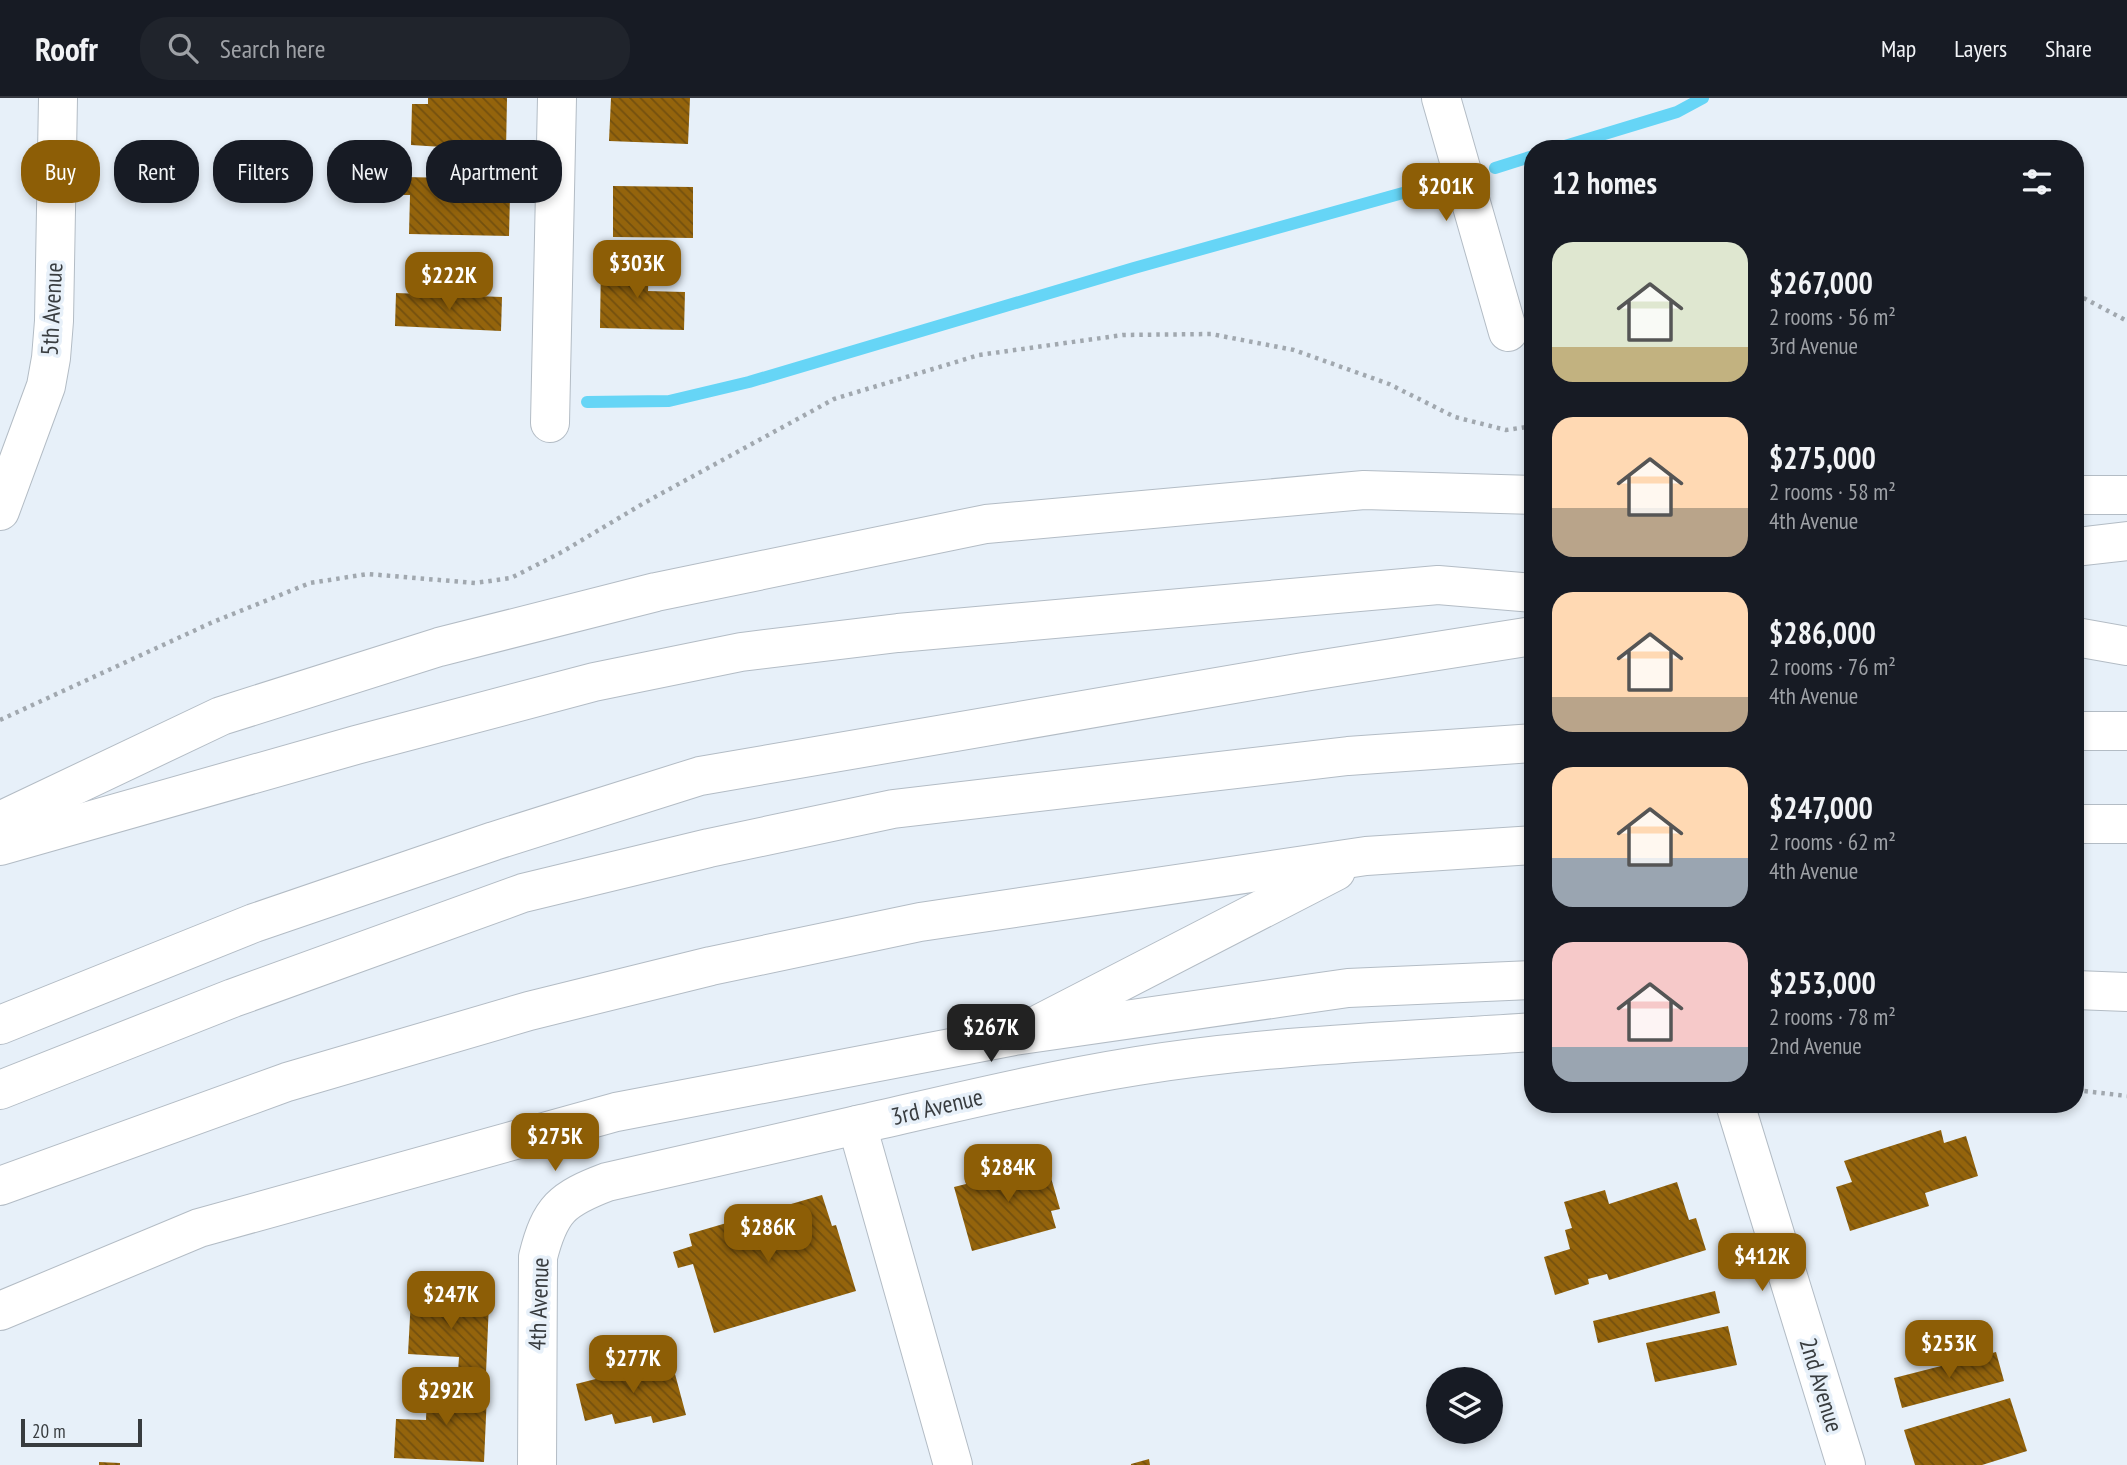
<!DOCTYPE html>
<html lang="en">
<head>
<meta charset="utf-8">
<style>
  :root { --surface:#171b24; --page:#20242c; --text:#f1f3f6; --muted:#9ea1a6; --line:#363941; --accent:#8d5e06 }
  body { margin:0; font-family:"PT Sans Narrow",sans-serif; background:var(--page); color:var(--text); height:100vh; display:flex; flex-direction:column; font-size:26px; white-space:nowrap }
  * { box-sizing:border-box; margin:0 }
  p { font-size:23px; color:var(--muted) }
  .icon { flex:none; width:38px; height:38px; fill:none; stroke:currentColor; stroke-width:2; stroke-linecap:round; stroke-linejoin:round }
  .map { position:relative; flex:1; overflow:hidden }
  .drawer { position:absolute; left:1524px; top:42px; width:560px; height:973px; display:flex; flex-direction:column; background:var(--surface); border-radius:28px; box-shadow:0 4px 10px #0003 }
  .drawer>* { flex:none }
  .top-card { position:absolute; left:21px; top:42px; width:665px; height:63px; display:flex; gap:14px }
  .fabs { position:absolute; left:1426px; top:1269px; display:grid; gap:14px }
  .fabs a { display:grid; place-items:center; width:77px; height:77px; border-radius:50%; background:var(--surface); box-shadow:0 4px 10px #0003; font-size:35px }
  .scale { position:absolute; left:21px; bottom:18px; width:121px; box-sizing:border-box; padding-left:7px; border:4px solid #383c3f; border-top:0; font-size:19px; line-height:24px; white-space:nowrap; color:#383c3f; -webkit-text-stroke:5px #e7f0f9; paint-order:stroke }
  .price { position:absolute; translate:-50% -60px; padding:0 16px; border-radius:14px; background:var(--accent); color:#fff; font-size:23px; line-height:46px; filter:drop-shadow(0 2px 4px #0008) }
  .price::after { content:''; position:absolute; left:50%; top:42px; width:21px; height:16px; margin-left:-10px; background:inherit; clip-path:polygon(0 0,100% 0,50% 100%) }
  .price.on { background:#222; color:#fff }
  ul { padding:0; list-style:none }
  li { display:flex; align-items:center; gap:21px; height:175px; padding:0 28px }
  li span { display:grid; place-items:center; flex:none; width:196px; height:140px; border-radius:21px; color:#555 }
  li>.icon { margin-inline-start:auto }
  span .icon { width:84px; height:84px; fill:#fffc; stroke-width:1 }
  li b { font-size:30px }
  h2 { display:flex; justify-content:space-between; align-items:center; height:84px; padding:0 28px; font-size:30px }
  .chip { padding:0 24px; border-radius:28px; background:var(--surface); box-shadow:0 4px 10px #0003; font-size:24px; line-height:63px }
  .chip.on { background:var(--accent); color:#fff }
  header { display:flex; align-items:center; gap:42px; box-sizing:border-box; height:98px; padding:0 35px; background:var(--surface); border-bottom:2px solid var(--line) }
  header strong { font-size:33px }
  nav { display:flex; gap:38px; margin-inline-start:auto; font-size:24px }
  .search { width:490px; height:63px; background:var(--page); display:flex; align-items:center; gap:18px; box-sizing:border-box; padding:0 24px; border-radius:28px; color:var(--muted); font-size:26px }
  .map>svg:first-child { display:block }
  .lines { fill:none; stroke-linecap:round; stroke-linejoin:round }
  .stream { stroke:#66d5f6; stroke-width:12 }
  .building { fill:url(#building-back-hatch) }
  .minor-casing { stroke:#b3bcc5; stroke-width:40 }
  .highway-casing { stroke:#b3bcc5; stroke-width:40 }
  .path { stroke:#a1a8af; stroke-width:4.5; stroke-dasharray:3.5 5; stroke-linecap:butt }
  .minor { stroke:#fff; stroke-width:38 }
  .highway { stroke:#fff; stroke-width:38 }
  .labels { text-anchor:middle; stroke-width:7; stroke-linejoin:round; paint-order:stroke }
  .street-label { font-size:24px; fill:#383c3f; stroke:#e7f0f9 }
</style>
</head>
<body>
<header>
<strong>Roofr</strong>
<div class="search"><svg class="icon" aria-label="search" viewBox="0 0 24 24"><circle cx="10" cy="10" r="6"/><path d="M15 15l6 6"/></svg>Search here</div>
<nav><a>Map</a><a>Layers</a><a>Share</a></nav>
</header>
<div class="map">
<svg width="2127" height="1367" viewBox="0 0 2127 1367">
  <defs>
    <pattern id="building-back-hatch" width="6" height="6" patternUnits="userSpaceOnUse" patternTransform="scale(1.75)"><rect width="6" height="6" fill="#94640c"/><path d="M-1 5l2 2M0 0l6 6M5-1l2 2" fill="none" stroke="#73500e"/></pattern>
  </defs>
  <rect width="100%" height="100%" fill="#e7f0f9"/>
  <g class="lines">
    <g class="stream">
      <polyline points="1555,51 1677,14 1703,0"/>
      <polyline points="1495,70 1533,58"/>
      <polyline points="587,304 669,303 749,284 1134,170 1428,88"/>
    </g>
  </g>
  <g class="building">
    <polygon points="428,0 507,0 506,53 411,47 412,6 428,6"/>
    <polygon points="611,0 690,0 688,46 609,43"/>
    <polygon points="404,79 452,80 452,96 510,97 509,138 409,136 410,97 404,97"/>
    <polygon points="613,88 693,89 693,140 613,139"/>
    <polygon points="601,163 649,164 648,193 685,194 684,232 600,230"/>
    <polygon points="396,195 502,199 501,233 395,228"/>
    <polygon points="1941,1032 1944,1045 1966,1038 1978,1078 1925,1095 1929,1108 1850,1133 1836,1089 1852,1084 1844,1063"/>
    <polygon points="1045,1059 1060,1111 1051,1113 1056,1130 972,1153 954,1089 966,1086 965,1082"/>
    <polygon points="1677,1084 1689,1122 1696,1120 1706,1152 1609,1182 1607,1176 1588,1181 1589,1186 1555,1197 1544,1159 1570,1151 1565,1132 1572,1130 1564,1104 1605,1092 1609,1106"/>
    <polygon points="822,1097 832,1128 836,1127 856,1193 714,1235 693,1166 678,1170 673,1154 692,1148 689,1136"/>
    <polygon points="1715,1193 1720,1215 1598,1245 1593,1223"/>
    <polygon points="411,1200 489,1204 486,1275 458,1274 459,1259 408,1256"/>
    <polygon points="1728,1228 1737,1267 1655,1284 1646,1245"/>
    <polygon points="1996,1254 2004,1283 1902,1310 1894,1280"/>
    <polygon points="667,1263 669,1277 675,1276 686,1317 653,1325 651,1318 615,1326 612,1316 585,1323 576,1286"/>
    <polygon points="445,1284 475,1285 475,1296 487,1296 484,1364 394,1360 396,1321 426,1322 427,1296 444,1296"/>
    <polygon points="2010,1300 2027,1353 1982,1367 1915,1367 1904,1332"/>
    <polygon points="1149,1361 1150,1367 1131,1367 1131,1366"/>
    <polygon points="99,1364 120,1365 120,1367 99,1367"/>
  </g>
  <g class="lines">
    <g class="minor-casing">
      <g id="minor">
        <polyline points="1441,0 1508,234"/>
        <polyline points="550,325 557,0"/>
        <polyline points="0,413 46,288 51,260 54,223 58,0"/>
        <polyline points="1735,1006 1846,1367"/>
        <path d="M537,1367L538,1159C550,1111 562,1101 607,1084L857,1027"/>
        <path d="M953,1367L857,1027C950,1006 1043,983 1137,968C1268,947 1401,943 1533,934"/>
      </g>
    </g>
    <g class="highway-casing">
      <g id="highway">
        <polyline points="2076,397 2127,397"/>
        <polyline points="2076,449 2127,443"/>
        <polyline points="2076,539 2127,548"/>
        <polyline points="2076,633 2127,633"/>
        <polyline points="0,723 221,618 439,549 656,494 986,426 1364,392 1533,397"/>
        <polyline points="2076,726 2127,726"/>
        <polyline points="0,748 356,647 594,584 741,554 898,535 1438,487 1533,495"/>
        <polyline points="2076,892 2127,894"/>
        <polyline points="1041,925 1336,773"/>
        <polyline points="0,927 254,825 494,743 700,678 1304,574 1533,538"/>
        <polyline points="0,992 233,900 523,795 709,750 893,711 1348,658 1533,645"/>
        <polyline points="0,1088 287,984 529,913 711,868 920,824 1366,758 1533,747"/>
        <polyline points="0,1213 199,1130 616,1014 1014,938 1348,890 1533,882"/>
      </g>
    </g>
    <g class="path">
      <polyline points="2076,196 2127,223"/>
      <polyline points="0,622 213,524 310,485 368,476 475,485 511,480 562,454 644,405 834,301 979,257 1123,237 1211,236 1294,252 1389,286 1455,319 1506,332 1533,328"/>
      <polyline points="2076,992 2127,998"/>
    </g>
    <use href="#minor" class="minor"/>
    <use href="#highway" class="highway"/>
  </g>
  <g class="labels">
    <g class="street-label">
      <text transform="translate(52 211) rotate(-87)" y="8">5th Avenue</text>
      <text transform="translate(937 1009) rotate(-13)" y="8">3rd Avenue</text>
      <text transform="translate(539 1206) rotate(-88)" y="8">4th Avenue</text>
      <text transform="translate(1821 1287) rotate(73)" y="8">2nd Avenue</text>
    </g>
  </g>
</svg>
<div class="fabs">
<a><svg class="icon" aria-label="layers" viewBox="0 0 24 24"><path d="M12 4l9 5-9 5-9-5zM3 14l9 5 9-5"/></svg></a>
</div>
<div class="scale">20 m</div>
<b class="price" style="left:1446px;top:125px">$201K</b>
<b class="price" style="left:637px;top:202px">$303K</b>
<b class="price" style="left:449px;top:214px">$222K</b>
<b class="price on" style="left:991px;top:966px">$267K</b>
<b class="price" style="left:555px;top:1075px">$275K</b>
<b class="price" style="left:1008px;top:1106px">$284K</b>
<b class="price" style="left:768px;top:1166px">$286K</b>
<b class="price" style="left:1762px;top:1195px">$412K</b>
<b class="price" style="left:451px;top:1233px">$247K</b>
<b class="price" style="left:1949px;top:1282px">$253K</b>
<b class="price" style="left:633px;top:1297px">$277K</b>
<b class="price" style="left:446px;top:1329px">$292K</b>
<div class="top-card">
<a class="chip on">Buy</a>
<a class="chip">Rent</a>
<a class="chip">Filters</a>
<a class="chip">New</a>
<a class="chip">Apartment</a>
</div>
<section class="drawer">
<h2>12 homes<svg class="icon" aria-label="filters" viewBox="0 0 24 24"><path d="M4 7h16M4 17h16"/><circle cx="9" cy="7" r="2"/><circle cx="15" cy="17" r="2"/></svg></h2>
<ul>
<li><span style="background:linear-gradient(#dfe7d0 75%,#c2b280 0)"><svg class="icon" aria-label="home" viewBox="0 0 24 24"><path d="M3 11l9-7 9 7M6 9v11h12V9"/></svg></span><div><b>$267,000</b><p>2 rooms · 56 m²</p><p>3rd Avenue</p></div></li>
<li><span style="background:linear-gradient(#ffd9b3 65%,#b9a48a 0)"><svg class="icon" aria-label="home" viewBox="0 0 24 24"><path d="M3 11l9-7 9 7M6 9v11h12V9"/></svg></span><div><b>$275,000</b><p>2 rooms · 58 m²</p><p>4th Avenue</p></div></li>
<li><span style="background:linear-gradient(#ffd9b3 75%,#b9a48a 0)"><svg class="icon" aria-label="home" viewBox="0 0 24 24"><path d="M3 11l9-7 9 7M6 9v11h12V9"/></svg></span><div><b>$286,000</b><p>2 rooms · 76 m²</p><p>4th Avenue</p></div></li>
<li><span style="background:linear-gradient(#ffd9b3 65%,#9aa5b1 0)"><svg class="icon" aria-label="home" viewBox="0 0 24 24"><path d="M3 11l9-7 9 7M6 9v11h12V9"/></svg></span><div><b>$247,000</b><p>2 rooms · 62 m²</p><p>4th Avenue</p></div></li>
<li><span style="background:linear-gradient(#f6c9c9 75%,#9aa5b1 0)"><svg class="icon" aria-label="home" viewBox="0 0 24 24"><path d="M3 11l9-7 9 7M6 9v11h12V9"/></svg></span><div><b>$253,000</b><p>2 rooms · 78 m²</p><p>2nd Avenue</p></div></li>
</ul>
</section>
</div>
</body>
</html>
